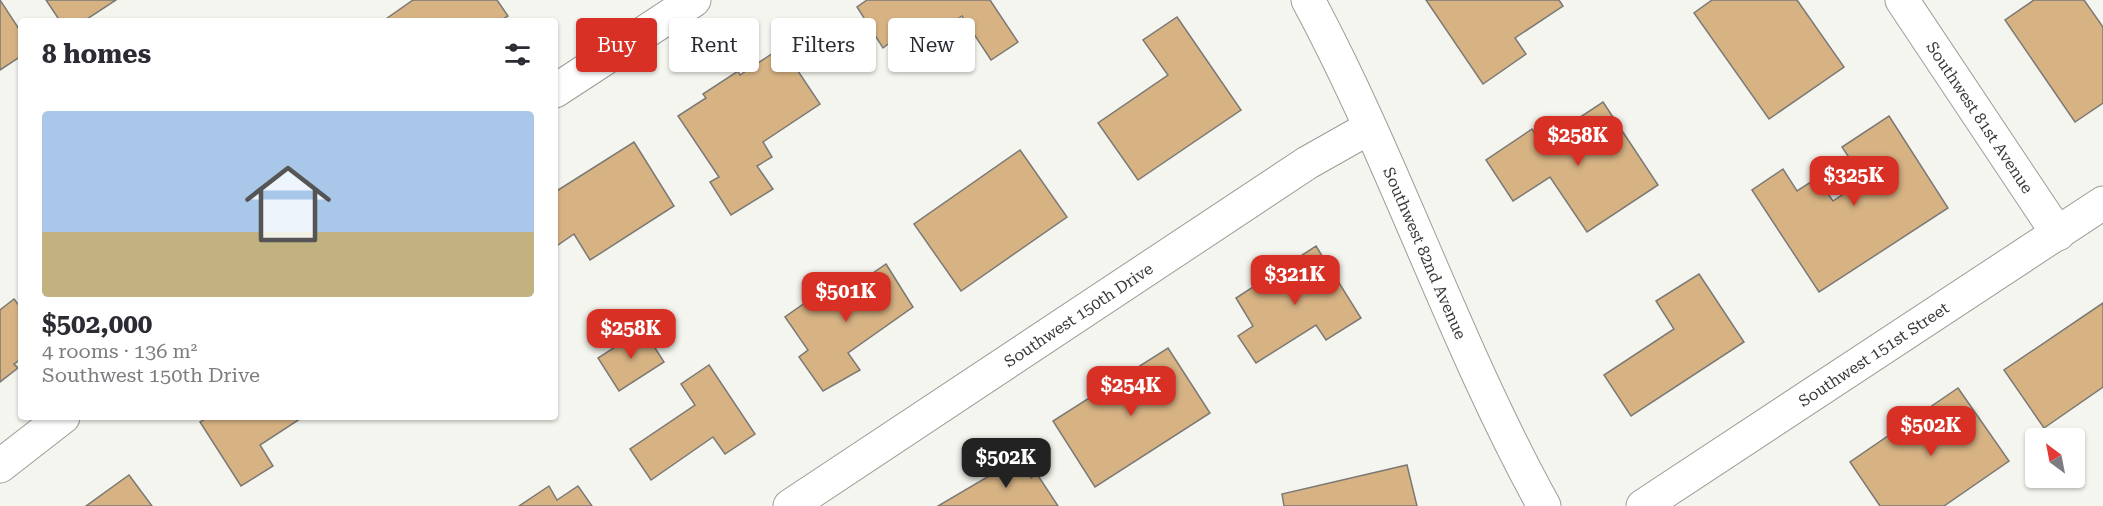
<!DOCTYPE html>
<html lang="en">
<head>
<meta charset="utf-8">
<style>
  :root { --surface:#fff; --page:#f2f2f3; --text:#2b2b33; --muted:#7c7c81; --accent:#d93025 }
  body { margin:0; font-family:"Roboto Serif",serif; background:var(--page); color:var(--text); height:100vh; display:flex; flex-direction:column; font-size:22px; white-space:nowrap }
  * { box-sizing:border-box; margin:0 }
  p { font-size:20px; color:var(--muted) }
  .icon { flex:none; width:33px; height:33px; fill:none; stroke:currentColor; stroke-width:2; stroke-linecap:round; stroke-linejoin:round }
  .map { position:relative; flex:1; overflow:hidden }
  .details { position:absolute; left:18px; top:18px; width:540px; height:402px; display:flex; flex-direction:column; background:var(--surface); border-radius:6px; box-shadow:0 2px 4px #0004 }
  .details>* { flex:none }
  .guide { position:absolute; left:576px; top:18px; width:570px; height:54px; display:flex; gap:12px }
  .needle { width:39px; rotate:328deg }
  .buttons { position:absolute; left:2025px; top:428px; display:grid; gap:12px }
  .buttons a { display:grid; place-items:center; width:60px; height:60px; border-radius:6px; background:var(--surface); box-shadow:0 2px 4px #0004; font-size:30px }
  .price { position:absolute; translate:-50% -51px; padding:0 14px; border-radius:12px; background:var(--accent); color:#fff; font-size:20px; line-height:39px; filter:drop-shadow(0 2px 3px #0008) }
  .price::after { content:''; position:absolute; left:50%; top:36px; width:18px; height:14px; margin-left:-9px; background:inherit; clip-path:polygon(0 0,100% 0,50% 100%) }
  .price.active { background:#222; color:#fff }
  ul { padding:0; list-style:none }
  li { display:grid; align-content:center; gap:12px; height:318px; padding:0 24px }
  li span { display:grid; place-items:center; height:186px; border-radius:6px; color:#555 }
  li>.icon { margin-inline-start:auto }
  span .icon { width:108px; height:108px; fill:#fffc; stroke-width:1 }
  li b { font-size:26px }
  h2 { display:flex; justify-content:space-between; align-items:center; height:72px; padding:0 24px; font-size:26px }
  .chip { padding:0 21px; border-radius:6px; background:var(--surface); box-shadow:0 2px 4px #0004; font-size:21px; line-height:54px }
  .chip.active { background:var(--accent); color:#fff }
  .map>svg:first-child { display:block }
  .building { fill:#d7b384; stroke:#7c7975; stroke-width:1.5 }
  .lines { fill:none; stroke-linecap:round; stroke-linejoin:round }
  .minor-casing { stroke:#9d9d98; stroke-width:35 }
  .minor { stroke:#fff; stroke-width:33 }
  .labels { text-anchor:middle; stroke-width:6; stroke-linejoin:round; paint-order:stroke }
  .street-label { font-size:16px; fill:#393936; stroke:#fff }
</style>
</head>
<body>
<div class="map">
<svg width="2103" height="506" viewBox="0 0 2103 506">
  <rect width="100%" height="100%" fill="#f5f5ef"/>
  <g class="building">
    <polygon points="0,0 21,32 21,56 0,70"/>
    <polygon points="46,0 116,0 84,21 60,21"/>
    <polygon points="413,0 497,0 508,16 500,21 383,21"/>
    <polygon points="867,0 990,0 1018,42 991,60 962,16 902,56 892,41 883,48 857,7"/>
    <polygon points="1426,0 1559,0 1563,6 1515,38 1526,54 1483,84"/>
    <polygon points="1712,0 1797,0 1844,67 1769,119 1694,13"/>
    <polygon points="2034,0 2084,0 2103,27 2103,103 2075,122 2005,20"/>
    <polygon points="1177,17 1241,110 1138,180 1098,123 1168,75 1143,40"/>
    <polygon points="782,47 820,104 763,142 772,157 757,166 773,189 731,215 710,182 719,177 678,116 706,98 703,94 738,71 740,75"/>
    <polygon points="1603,102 1658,185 1587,232 1550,177 1513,201 1486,160 1532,129 1541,143"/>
    <polygon points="1889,116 1948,208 1819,292 1752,190 1783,169 1797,191 1817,178 1833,201 1864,180 1842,147"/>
    <polygon points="634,142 674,206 590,260 574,234 555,247 555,192"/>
    <polygon points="1020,150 1067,217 961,291 914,224"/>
    <polygon points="1316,246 1361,318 1326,340 1316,325 1256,363 1238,336 1253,326 1236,298"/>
    <polygon points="886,264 913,307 848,353 860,370 823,391 799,357 808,350 785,317 843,276 851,288"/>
    <polygon points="1699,274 1744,342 1631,416 1604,375 1674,329 1656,301"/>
    <polygon points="14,299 21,308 21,359 14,364 18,368 0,382 0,310"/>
    <polygon points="2103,303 2103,387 2044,428 2004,370"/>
    <polygon points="643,329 664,362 619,391 598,358"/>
    <polygon points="1168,348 1210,413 1095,487 1053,421"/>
    <polygon points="709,365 755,434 725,454 713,437 651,480 630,449 695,405 681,384"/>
    <polygon points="1958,388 2009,461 1944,506 1880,506 1850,462"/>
    <polygon points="208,417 303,417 260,445 273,466 241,486 200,422"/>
    <polygon points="1014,452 1031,478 1037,474 1058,506 938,506 996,472 992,466"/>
    <polygon points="1407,465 1417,506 1284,506 1282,494"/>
    <polygon points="129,475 152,506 86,506"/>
    <polygon points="549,486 557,500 578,486 592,506 519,506"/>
  </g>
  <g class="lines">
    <g class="minor-casing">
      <g id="minor">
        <path id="s1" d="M1308,0C1396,164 1454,343 1544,506"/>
        <path id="s2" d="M1902,0L2058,234"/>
        <polyline points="555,91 694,0"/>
        <polyline points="0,466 63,417"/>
        <path id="s3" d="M790,506L1307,163L1369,128"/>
        <path id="s4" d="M1643,506L2103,203"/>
      </g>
    </g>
    <use href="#minor" class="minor"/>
  </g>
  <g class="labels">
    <g class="street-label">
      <text dy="6" stroke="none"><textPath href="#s2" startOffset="141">Southwest 81st Avenue</textPath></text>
      <text dy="6" stroke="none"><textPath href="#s1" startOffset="279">Southwest 82nd Avenue</textPath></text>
      <text dy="6" stroke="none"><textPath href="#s3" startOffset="346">Southwest 150th Drive</textPath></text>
      <text dy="6" stroke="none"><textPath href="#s4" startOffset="276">Southwest 151st Street</textPath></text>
    </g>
  </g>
</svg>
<div class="buttons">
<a><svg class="needle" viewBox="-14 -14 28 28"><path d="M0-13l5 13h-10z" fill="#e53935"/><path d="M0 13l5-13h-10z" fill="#7c7c81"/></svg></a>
</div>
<b class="price" style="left:1578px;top:167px">$258K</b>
<b class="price" style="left:1854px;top:207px">$325K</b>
<b class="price" style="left:1295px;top:306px">$321K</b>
<b class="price" style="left:846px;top:323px">$501K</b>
<b class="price" style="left:631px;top:360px">$258K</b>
<b class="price" style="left:1131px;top:417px">$254K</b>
<b class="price" style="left:1931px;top:457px">$502K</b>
<b class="price active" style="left:1006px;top:489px">$502K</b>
<div class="guide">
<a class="chip active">Buy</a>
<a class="chip">Rent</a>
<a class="chip">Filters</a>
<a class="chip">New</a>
</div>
<section class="details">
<h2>8 homes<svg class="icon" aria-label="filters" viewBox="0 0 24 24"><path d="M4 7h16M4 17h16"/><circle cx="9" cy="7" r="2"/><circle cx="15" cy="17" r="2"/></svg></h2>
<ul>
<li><span style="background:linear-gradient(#a9c7e8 65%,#c2b280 0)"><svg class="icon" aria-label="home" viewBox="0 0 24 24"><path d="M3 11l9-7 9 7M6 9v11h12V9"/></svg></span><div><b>$502,000</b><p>4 rooms · 136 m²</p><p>Southwest 150th Drive</p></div></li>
</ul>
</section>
</div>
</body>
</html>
